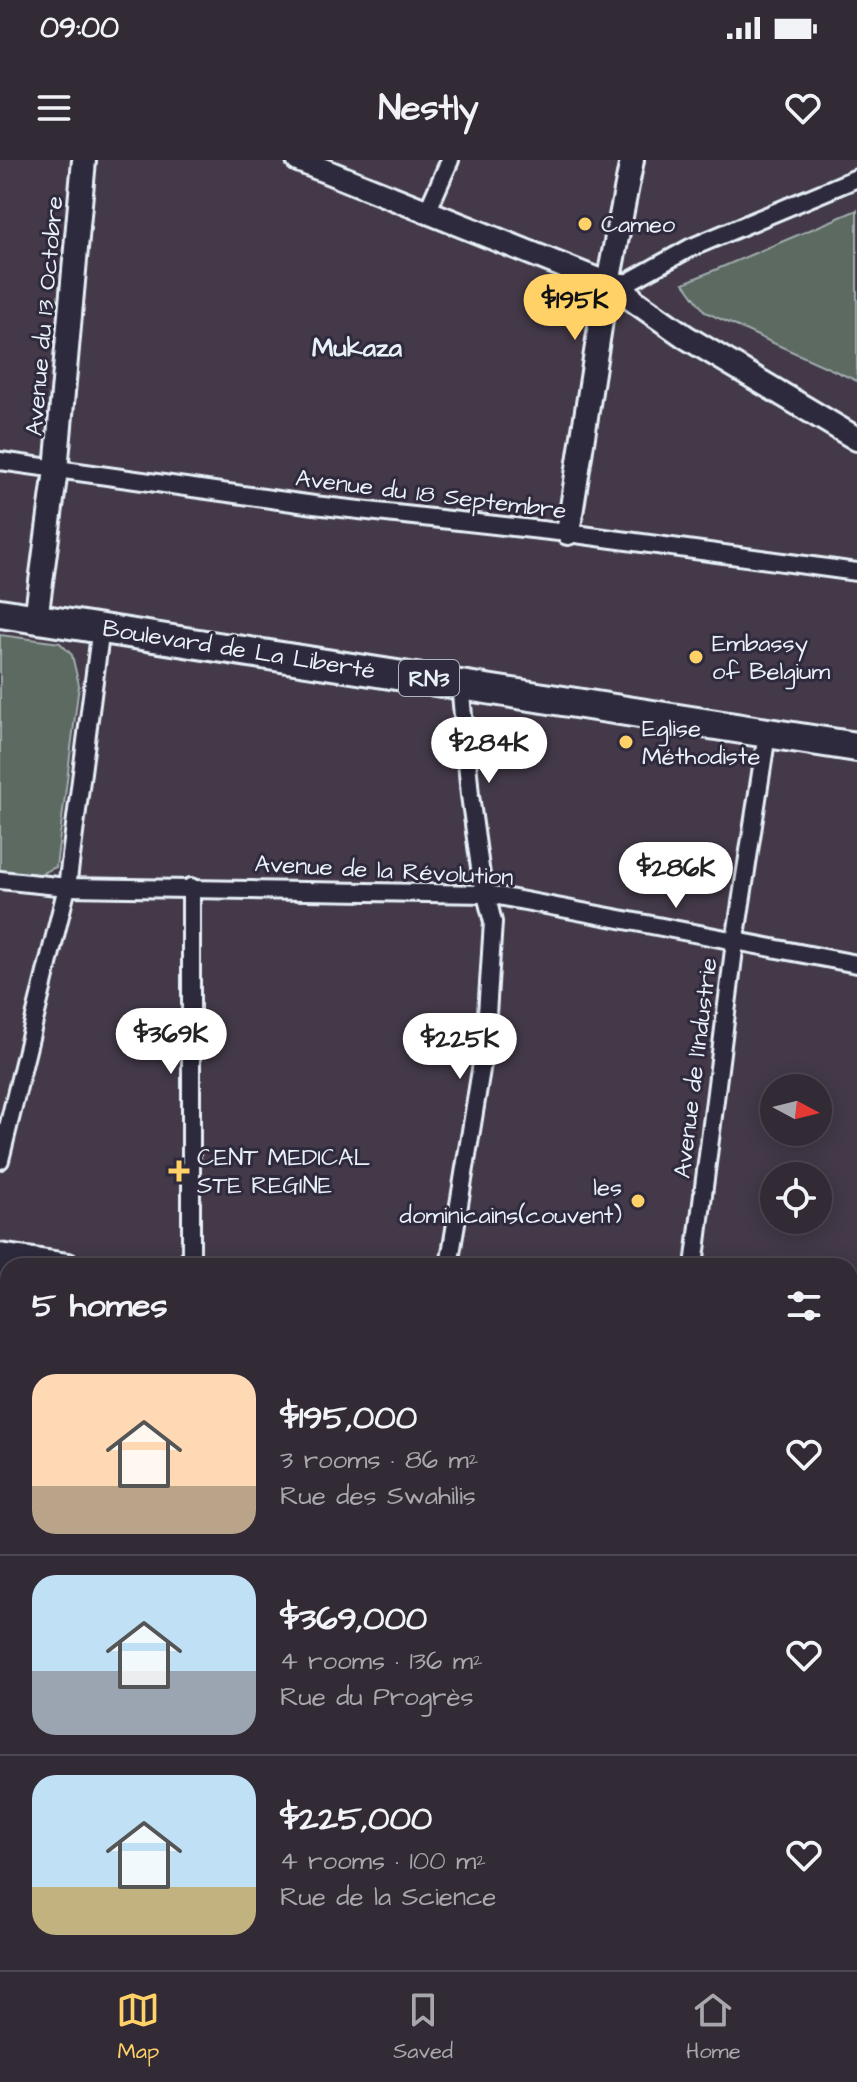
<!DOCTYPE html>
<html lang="en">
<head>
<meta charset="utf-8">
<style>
  :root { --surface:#322b36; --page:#3a333e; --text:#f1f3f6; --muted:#a8a7ad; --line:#4d4751; --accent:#ffd166 }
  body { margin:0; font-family:"Architects Daughter",sans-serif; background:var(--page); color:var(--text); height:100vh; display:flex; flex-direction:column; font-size:30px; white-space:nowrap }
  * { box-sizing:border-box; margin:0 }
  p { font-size:26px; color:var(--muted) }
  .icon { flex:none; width:44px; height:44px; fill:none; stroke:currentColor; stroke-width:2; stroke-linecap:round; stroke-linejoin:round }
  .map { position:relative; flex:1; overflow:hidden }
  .drawer { position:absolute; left:0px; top:1098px; width:858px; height:712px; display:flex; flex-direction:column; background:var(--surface); border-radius:24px 24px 0 0; box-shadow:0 4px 20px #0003,0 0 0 2px var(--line) }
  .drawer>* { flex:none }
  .needle { width:52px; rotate:97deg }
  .buttons { position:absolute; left:760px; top:914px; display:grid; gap:16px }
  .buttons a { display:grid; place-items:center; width:72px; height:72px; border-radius:50%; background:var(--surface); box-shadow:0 4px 20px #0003,0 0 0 2px var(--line); font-size:40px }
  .price { position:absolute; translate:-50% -68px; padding:0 18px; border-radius:28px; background:#fff; color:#222; font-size:26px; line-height:52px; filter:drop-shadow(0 2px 4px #0008) }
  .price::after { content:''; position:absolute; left:50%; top:48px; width:24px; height:18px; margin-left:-12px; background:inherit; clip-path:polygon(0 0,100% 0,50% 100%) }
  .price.on { background:var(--accent); color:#111 }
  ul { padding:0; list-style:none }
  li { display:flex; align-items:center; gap:24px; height:200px; padding:0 32px }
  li+li { border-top:2px solid var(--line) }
  li span { display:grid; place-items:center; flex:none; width:224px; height:160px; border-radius:24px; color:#555 }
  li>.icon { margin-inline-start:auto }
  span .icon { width:96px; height:96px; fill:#fffc; stroke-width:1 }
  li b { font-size:34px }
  h2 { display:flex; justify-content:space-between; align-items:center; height:96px; padding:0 32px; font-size:34px }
  .status { display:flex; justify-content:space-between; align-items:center; height:56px; padding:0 40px; background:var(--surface); direction:ltr }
  .status svg { height:22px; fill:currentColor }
  header { display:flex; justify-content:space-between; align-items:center; height:104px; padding:0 32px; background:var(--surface); font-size:36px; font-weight:800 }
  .tabs { display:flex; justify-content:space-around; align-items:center; height:112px; border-top:2px solid var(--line); background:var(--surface); font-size:22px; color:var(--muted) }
  .tabs a { display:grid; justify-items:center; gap:4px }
  .tabs .on { color:var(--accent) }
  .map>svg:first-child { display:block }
  .green { fill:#5b6b62; stroke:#a2aead; stroke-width:2 }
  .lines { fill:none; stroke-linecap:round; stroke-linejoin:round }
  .street-casing { stroke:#e8f1f8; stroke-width:22 }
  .secondary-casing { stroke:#e8f1f8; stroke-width:28 }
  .primary-casing { stroke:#e8f1f8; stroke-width:30 }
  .highway-casing { stroke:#e8f1f8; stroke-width:34 }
  .street { stroke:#2f2a3d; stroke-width:16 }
  .secondary { stroke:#2f2a3d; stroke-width:22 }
  .primary { stroke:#2f2a3d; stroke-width:24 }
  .highway { stroke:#2f2a3d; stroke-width:28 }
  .poi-dot { fill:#ffd166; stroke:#2f2a3d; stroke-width:3 }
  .labels { text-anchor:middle; stroke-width:6; stroke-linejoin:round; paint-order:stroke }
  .shield { fill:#2f2a3d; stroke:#b0b5c0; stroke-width:2 }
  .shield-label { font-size:22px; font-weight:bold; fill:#e8f1f8 }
  .poi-label { font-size:24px; fill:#e8f1f8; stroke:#2f2a3d; text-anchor:start }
  .street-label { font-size:24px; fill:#e8f1f8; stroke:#2f2a3d }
  .neighbourhood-label { font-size:26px; font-weight:bold; fill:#e8f1f8; stroke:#2f2a3d }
</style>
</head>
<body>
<div class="status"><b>09:00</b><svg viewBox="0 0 49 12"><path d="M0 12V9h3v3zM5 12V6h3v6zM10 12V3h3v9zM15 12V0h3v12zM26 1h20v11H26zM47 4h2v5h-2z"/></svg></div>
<header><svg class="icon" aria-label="menu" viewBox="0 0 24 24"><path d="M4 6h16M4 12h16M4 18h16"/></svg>Nestly<svg class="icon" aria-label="heart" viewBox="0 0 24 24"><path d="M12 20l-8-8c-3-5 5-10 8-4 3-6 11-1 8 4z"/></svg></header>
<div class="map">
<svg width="857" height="1810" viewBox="0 0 857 1810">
  <rect width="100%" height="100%" fill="#433948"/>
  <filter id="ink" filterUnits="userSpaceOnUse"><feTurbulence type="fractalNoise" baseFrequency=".0125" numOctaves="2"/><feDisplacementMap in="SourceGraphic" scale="16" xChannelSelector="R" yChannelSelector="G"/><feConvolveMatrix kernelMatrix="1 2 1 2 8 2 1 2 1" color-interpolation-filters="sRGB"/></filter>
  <g filter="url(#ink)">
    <g class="green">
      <polygon points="857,50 857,221 705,152 684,123"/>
      <polygon points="0,475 60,483 72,495 79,525 56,707 31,718 0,714"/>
    </g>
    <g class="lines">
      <g class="street-casing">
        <g id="street">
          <polyline points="427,52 450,0"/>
          <polyline points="623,125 690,88 857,18"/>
          <polyline points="0,301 314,345 568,373 857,412"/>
          <polyline points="0,720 67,727 488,734 857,804"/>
          <polyline points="0,1000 67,727 101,467"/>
          <polyline points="191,1106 191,727"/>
          <polyline points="449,1106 485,885 493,762 481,715 470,635 460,522"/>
          <polyline points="694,1106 735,782 767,574"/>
          <polyline points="0,1339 8,1341"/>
          <polyline points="850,1465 857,1466"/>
          <polyline points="850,1600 857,1559"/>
          <polyline points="749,1802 791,1810"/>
          <polyline points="347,1810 348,1802"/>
        </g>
      </g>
      <g class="secondary-casing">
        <g id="secondary">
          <polyline points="298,0 608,124 623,125 633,140 686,177 857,279"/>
          <polyline points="568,373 602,154 632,0"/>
          <polyline points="36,459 56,310 84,0"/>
          <polyline points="850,1646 857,1636"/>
          <polyline points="734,1810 740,1802"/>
        </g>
      </g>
      <g class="primary-casing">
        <g id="primary">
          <polyline points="0,1096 68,1106"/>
          <polyline points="0,1117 8,1118"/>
          <polyline points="850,1231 857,1232"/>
          <polyline points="850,1249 857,1251"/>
        </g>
      </g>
      <g class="highway-casing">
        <polyline id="highway" points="0,453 857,587"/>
      </g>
      <use href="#street" class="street"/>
      <use href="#secondary" class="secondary"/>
      <use href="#primary" class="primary"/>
      <use href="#highway" class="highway"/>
    </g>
  </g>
  <g class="poi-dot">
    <circle cx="585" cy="64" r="8"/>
    <circle cx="696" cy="497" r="8"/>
    <circle cx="626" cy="582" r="8"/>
    <path d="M175 999h8v8h8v8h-8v8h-8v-8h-8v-8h8z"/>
    <circle cx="638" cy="1041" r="8"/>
  </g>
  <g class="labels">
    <rect class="shield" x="399" y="500" width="60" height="36" rx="6"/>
    <g class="shield-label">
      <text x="429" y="526">RN3</text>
    </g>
    <g class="poi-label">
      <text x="601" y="72">Cameo</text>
      <text x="712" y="491">Embassy<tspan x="712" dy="28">of Belgium</tspan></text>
      <text x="642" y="576">Eglise<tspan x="642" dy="28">Méthodiste</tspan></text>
      <text x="197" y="1005">CENT MEDICAL<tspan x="197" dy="28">STE REGINE</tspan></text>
      <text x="622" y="1035" text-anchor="end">les<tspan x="622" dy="28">dominicains(couvent)</tspan></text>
    </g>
    <g class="street-label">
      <text transform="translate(44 156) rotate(-85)" y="8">Avenue du 13 Octobre</text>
      <text transform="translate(431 334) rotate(7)" y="8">Avenue du 18 Septembre</text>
      <text transform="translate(239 489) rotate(9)" y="8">Boulevard de La Liberté</text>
      <text transform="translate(384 710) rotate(3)" y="8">Avenue de la Révolution</text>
      <text transform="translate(695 908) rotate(-83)" y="8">Avenue de l'Industrie</text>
    </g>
    <g class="neighbourhood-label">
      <text x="357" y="196">Mukaza</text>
    </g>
  </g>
</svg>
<div class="buttons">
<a><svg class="needle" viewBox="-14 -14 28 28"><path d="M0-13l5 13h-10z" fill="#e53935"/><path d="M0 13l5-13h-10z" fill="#a8a7ad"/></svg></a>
<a><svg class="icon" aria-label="locate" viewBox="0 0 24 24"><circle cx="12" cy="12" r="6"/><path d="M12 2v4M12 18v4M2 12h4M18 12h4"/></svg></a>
</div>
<b class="price on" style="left:575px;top:182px">$195K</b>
<b class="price" style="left:489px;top:625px">$284K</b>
<b class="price" style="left:676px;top:750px">$286K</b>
<b class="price" style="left:171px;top:916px">$369K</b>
<b class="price" style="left:460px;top:921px">$225K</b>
<section class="drawer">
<h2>5 homes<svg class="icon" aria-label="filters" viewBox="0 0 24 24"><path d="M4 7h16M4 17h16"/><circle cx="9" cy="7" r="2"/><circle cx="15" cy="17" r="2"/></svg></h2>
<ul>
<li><span style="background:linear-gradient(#ffd9b3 70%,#b9a48a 0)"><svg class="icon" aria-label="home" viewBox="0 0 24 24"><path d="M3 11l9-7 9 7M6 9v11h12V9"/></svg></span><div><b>$195,000</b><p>3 rooms · 86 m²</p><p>Rue des Swahilis</p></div><svg class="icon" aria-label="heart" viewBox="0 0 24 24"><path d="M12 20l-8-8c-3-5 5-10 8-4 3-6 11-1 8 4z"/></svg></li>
<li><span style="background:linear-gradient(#bfe0f5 60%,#9aa5b1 0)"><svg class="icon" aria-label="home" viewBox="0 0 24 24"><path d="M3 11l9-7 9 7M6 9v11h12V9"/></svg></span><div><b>$369,000</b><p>4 rooms · 136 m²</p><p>Rue du Progrès</p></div><svg class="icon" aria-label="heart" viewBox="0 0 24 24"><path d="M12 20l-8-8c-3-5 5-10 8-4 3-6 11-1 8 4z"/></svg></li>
<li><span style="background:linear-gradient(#bfe0f5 70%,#c2b280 0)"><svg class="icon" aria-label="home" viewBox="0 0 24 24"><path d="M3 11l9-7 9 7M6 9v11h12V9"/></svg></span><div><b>$225,000</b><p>4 rooms · 100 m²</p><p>Rue de la Science</p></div><svg class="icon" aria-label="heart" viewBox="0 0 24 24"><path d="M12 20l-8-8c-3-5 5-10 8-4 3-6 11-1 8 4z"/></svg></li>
</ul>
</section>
</div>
<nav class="tabs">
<a class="on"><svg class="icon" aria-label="map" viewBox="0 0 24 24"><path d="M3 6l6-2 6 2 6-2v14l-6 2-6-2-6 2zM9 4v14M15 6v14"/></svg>Map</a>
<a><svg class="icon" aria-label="saved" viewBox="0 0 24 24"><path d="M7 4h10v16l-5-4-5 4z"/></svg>Saved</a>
<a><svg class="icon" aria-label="home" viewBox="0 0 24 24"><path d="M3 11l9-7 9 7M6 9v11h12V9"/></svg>Home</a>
</nav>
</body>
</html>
